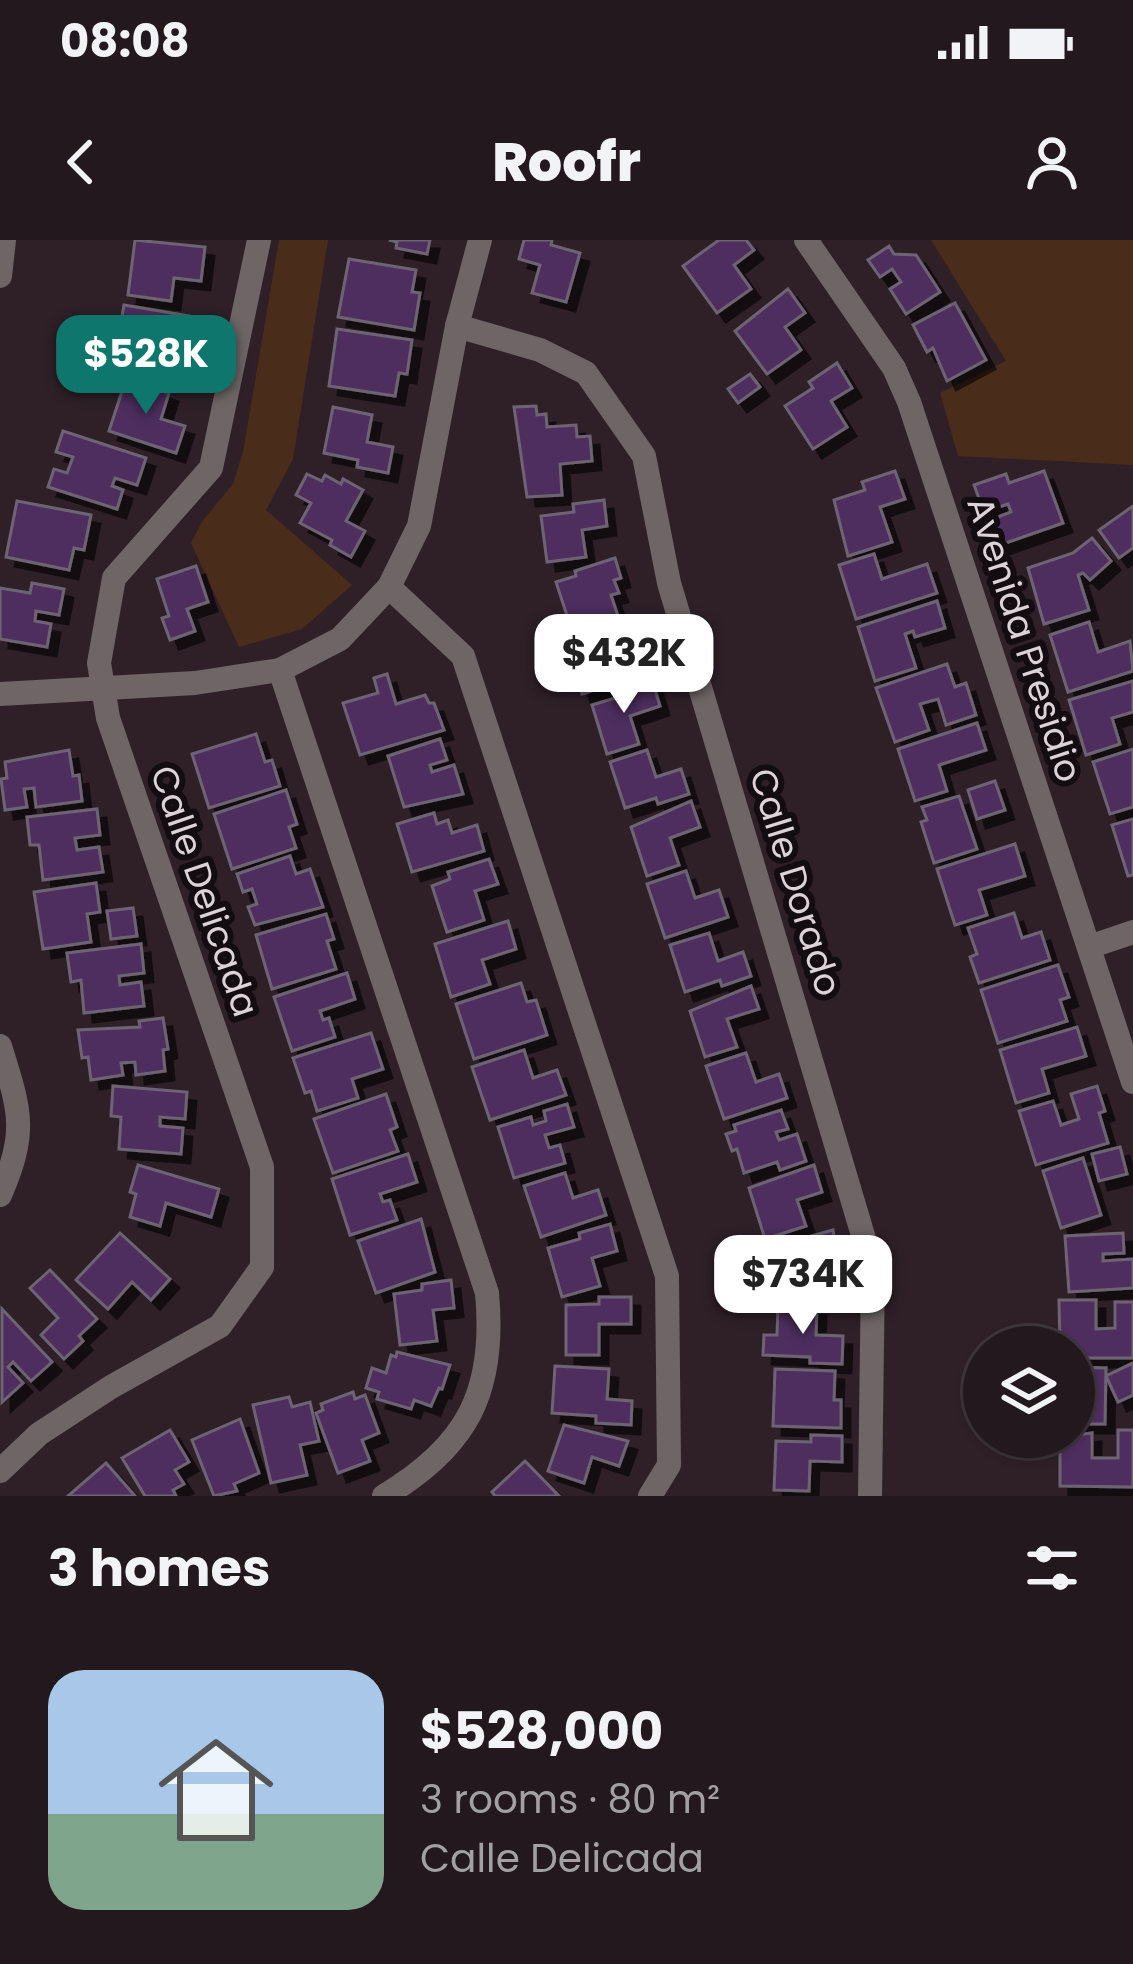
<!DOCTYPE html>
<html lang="en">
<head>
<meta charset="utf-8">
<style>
  :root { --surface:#23181e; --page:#2f252b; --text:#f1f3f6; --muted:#a3a0a4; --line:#40373c; --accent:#0f766e }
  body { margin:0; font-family:Poppins,sans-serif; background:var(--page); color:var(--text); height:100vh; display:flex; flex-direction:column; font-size:45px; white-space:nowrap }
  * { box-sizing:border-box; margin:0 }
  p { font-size:39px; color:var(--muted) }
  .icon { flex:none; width:66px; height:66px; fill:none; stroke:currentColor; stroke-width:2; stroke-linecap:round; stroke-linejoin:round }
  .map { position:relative; height:1256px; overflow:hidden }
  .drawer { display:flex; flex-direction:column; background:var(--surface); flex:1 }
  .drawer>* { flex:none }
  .controls { position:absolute; left:963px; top:1086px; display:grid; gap:24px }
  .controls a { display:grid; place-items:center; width:132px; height:132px; border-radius:50%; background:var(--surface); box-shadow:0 3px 9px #0004,0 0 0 3px var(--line); font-size:60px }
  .price { position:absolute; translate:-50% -102px; padding:0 27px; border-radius:24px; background:#fff; color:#222; font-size:39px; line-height:78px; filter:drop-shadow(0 3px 6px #0008) }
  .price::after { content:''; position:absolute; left:50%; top:72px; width:36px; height:27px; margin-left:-18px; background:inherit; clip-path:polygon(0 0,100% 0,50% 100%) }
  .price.selected { background:var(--accent); color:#fff }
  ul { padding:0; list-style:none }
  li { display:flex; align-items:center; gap:36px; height:300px; padding:0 48px }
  li span { display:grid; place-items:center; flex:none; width:336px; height:240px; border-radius:36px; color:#555 }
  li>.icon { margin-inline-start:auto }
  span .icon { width:144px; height:144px; fill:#fffc; stroke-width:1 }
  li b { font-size:51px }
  h2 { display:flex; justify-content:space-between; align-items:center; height:144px; padding:0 48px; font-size:51px }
  .status { display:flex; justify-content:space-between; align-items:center; height:84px; padding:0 60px; background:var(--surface); direction:ltr }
  .status svg { height:33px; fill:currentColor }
  header { display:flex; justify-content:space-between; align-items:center; height:156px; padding:0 48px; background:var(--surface); font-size:54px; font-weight:800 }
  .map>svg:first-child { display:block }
  .green { fill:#4a2c1b }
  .building { fill:#4d2e5e; stroke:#6d6473; stroke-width:3; filter:url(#shadow) }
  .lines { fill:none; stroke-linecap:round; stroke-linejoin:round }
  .minor { stroke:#6f6566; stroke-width:24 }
  .labels { text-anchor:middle; stroke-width:12; stroke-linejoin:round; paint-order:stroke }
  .street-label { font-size:36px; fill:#dcd2d7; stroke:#130c10 }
</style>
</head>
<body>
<div class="status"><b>08:08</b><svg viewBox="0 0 49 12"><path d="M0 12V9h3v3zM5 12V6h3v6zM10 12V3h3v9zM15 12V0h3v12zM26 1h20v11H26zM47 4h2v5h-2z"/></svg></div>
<header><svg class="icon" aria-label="back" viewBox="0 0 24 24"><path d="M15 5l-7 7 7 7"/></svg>Roofr<svg class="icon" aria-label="person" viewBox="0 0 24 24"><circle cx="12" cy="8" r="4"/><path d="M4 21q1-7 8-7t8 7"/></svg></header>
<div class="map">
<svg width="1133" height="1256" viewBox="0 0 1133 1256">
  <defs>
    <filter id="shadow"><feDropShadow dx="9" dy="9" stdDeviation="0" flood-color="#0009"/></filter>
  </defs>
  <rect width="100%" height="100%" fill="#2f2028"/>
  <g class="green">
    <polygon points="279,0 328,0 293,219 266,270 352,345 302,389 239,407 191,303 203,280 233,244 243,212"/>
    <polygon points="931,0 1133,0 1133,225 958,216 940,153 1006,121"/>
  </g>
  <g class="building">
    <polygon points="135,0 205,7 201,41 174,38 171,61 128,55"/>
    <polygon points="389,0 430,0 427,14 396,8 397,2"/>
    <polygon points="524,0 552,0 551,5 580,13 566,62 532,53 540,25 519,19"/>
    <polygon points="719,0 746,0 754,10 734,25 751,49 717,73 683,26"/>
    <polygon points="889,6 894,14 916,15 940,52 906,74 890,49 901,42 892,29 880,37 868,20"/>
    <polygon points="349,19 416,30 412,52 420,53 414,90 338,77"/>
    <polygon points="788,49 805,73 785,87 801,110 767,134 735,91"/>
    <polygon points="955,63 986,120 947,141 933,108 927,112 913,85"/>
    <polygon points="124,65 201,78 196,107 157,101 155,110 160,111 157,129 114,122"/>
    <polygon points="337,89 412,100 407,134 399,133 395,156 329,146"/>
    <polygon points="837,123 852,148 831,161 847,187 813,209 785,166 813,148 809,142"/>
    <polygon points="750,134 760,147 738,163 728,149"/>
    <polygon points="126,139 169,153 161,179 185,186 176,213 109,191"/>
    <polygon points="536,166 537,175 546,174 547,187 576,185 577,197 590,196 592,221 560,224 562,255 527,257 514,167"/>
    <polygon points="333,167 372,175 367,202 393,207 388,233 357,227 358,220 324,213"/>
    <polygon points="63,191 146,218 137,245 115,238 112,246 123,250 117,269 48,247 54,229 67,233 73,217 56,212"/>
    <polygon points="895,231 905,259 880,267 892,302 848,316 834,260 865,250 862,242"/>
    <polygon points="1044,231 1063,283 1000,305 990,280 1011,272 1008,264 984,272 974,245 1006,234 1009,243"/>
    <polygon points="307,234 322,241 325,235 341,244 343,239 363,250 346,281 365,291 351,317 330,305 332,300 300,283 311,263 296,255"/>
    <polygon points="604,260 607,286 582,290 586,317 547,322 541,276 574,272 573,264"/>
    <polygon points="17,261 91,275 84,310 74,308 69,330 6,317"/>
    <polygon points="1133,266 1133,308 1119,318 1099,290"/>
    <polygon points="1092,298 1111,321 1090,340 1083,333 1078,335 1089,370 1044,384 1028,328 1073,313"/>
    <polygon points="874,314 882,339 927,324 937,353 856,379 839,325"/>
    <polygon points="615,318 621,338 614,340 619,353 611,355 618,376 572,391 556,342 576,336 575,331"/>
    <polygon points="196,326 208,362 187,369 195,391 170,400 162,378 169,376 157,339"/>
    <polygon points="32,343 64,349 59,375 36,371 35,381 51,384 47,407 0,399 0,348 30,353"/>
    <polygon points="937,361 945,388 915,397 913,391 905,394 916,428 875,441 858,387"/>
    <polygon points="1089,382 1098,412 1130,401 1133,431 1068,452 1050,395"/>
    <polygon points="605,387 613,414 637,406 646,433 582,454 565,400"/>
    <polygon points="947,424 955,447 966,443 976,475 946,485 938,459 920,464 929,490 895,502 876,448"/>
    <polygon points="387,434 396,464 425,455 429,463 434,463 444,490 360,515 343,463 378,453 374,438"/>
    <polygon points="652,440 660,466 630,476 639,504 607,514 592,465 622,456 620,450"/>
    <polygon points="1133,441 1133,472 1112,478 1120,504 1086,515 1069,460"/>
    <polygon points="977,483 986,510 939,525 947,551 915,561 898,509"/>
    <polygon points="256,494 265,522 272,520 280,546 209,568 192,514"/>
    <polygon points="440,499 447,520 430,525 432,532 454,525 463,554 404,567 388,516"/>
    <polygon points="1133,509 1133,567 1110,574 1093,522"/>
    <polygon points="69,510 73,536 79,535 82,561 36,567 34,548 24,549 27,567 5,570 1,539 7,538 5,522"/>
    <polygon points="647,510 656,537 681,529 689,554 658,564 656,558 625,568 610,522"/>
    <polygon points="995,541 1005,570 977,579 968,550"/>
    <polygon points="286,550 297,584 289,587 296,608 232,629 214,574"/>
    <polygon points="959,556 977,609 934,623 921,582 927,580 922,567"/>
    <polygon points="691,561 700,587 670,598 679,625 647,636 631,587"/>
    <polygon points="97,569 100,595 75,598 77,610 99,607 103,632 43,640 39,605 30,605 27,577"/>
    <polygon points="434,573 437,584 448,580 452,593 477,585 484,611 412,632 397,584"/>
    <polygon points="1133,579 1133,635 1128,636 1112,585"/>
    <polygon points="1015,604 1025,636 979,650 987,675 955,685 937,629"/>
    <polygon points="290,616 296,634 310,629 323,667 255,685 248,667 257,664 252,649 243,652 237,634"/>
    <polygon points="489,619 498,644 475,651 484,680 447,692 432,646 450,639 448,632"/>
    <polygon points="686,631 695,658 719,650 728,677 665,698 647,644"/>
    <polygon points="96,643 100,672 87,674 91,702 43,709 34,652"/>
    <polygon points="133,668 137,696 111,699 107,671"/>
    <polygon points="1014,673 1022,698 1041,692 1050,720 979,743 970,717 977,714 968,688"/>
    <polygon points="326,674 334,699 327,701 336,729 272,749 256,695"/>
    <polygon points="508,681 516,709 482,720 490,744 451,757 435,704"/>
    <polygon points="709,693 718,721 743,712 751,736 722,746 720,740 685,752 670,705"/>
    <polygon points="141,704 144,733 119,736 120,745 141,742 144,766 84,773 81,740 71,742 67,713"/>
    <polygon points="1058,725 1069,757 1060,760 1067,781 998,803 981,750"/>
    <polygon points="347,733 355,759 320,771 323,780 329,778 335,797 292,811 274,757"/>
    <polygon points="521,743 527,762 536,760 547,795 474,819 456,764"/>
    <polygon points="751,746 759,769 727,779 737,807 705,817 690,771"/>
    <polygon points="163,778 168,809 163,810 165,831 136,835 135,822 121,823 123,835 91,840 88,817 82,818 78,790 140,787 139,781"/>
    <polygon points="1077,787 1086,816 1042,829 1049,853 1016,863 1000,810"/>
    <polygon points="371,793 383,829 352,839 358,858 317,871 311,851 305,853 293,818"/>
    <polygon points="524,810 533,838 557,830 566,855 490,880 472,827"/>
    <polygon points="746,813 756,842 779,834 787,858 724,879 706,826"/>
    <polygon points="113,846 187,852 185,879 160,877 160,886 183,888 181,914 119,909 121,877 111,876"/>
    <polygon points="1097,846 1105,871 1099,873 1108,903 1036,925 1019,871 1053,861 1061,885 1079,879 1071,854"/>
    <polygon points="386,854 397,887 390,890 398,911 333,933 314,879"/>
    <polygon points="567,864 574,887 545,895 549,908 560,905 565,923 514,938 498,887 531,877 533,885 546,881 544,871"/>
    <polygon points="781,870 788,889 776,892 779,900 797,894 806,921 780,930 777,922 744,933 737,909 732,911 726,894 736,891 734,885"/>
    <polygon points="1120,907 1127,934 1099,941 1092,914"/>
    <polygon points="408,914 417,942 380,954 383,962 390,960 397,980 350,995 332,939"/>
    <polygon points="1083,918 1101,975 1061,988 1043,931"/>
    <polygon points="138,925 219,949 211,977 166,963 160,986 130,977 136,954 130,952"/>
    <polygon points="814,925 822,952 797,960 806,986 765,999 749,948"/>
    <polygon points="565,933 573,958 598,950 606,975 541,997 524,946"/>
    <polygon points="421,979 435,1032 376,1053 358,1001"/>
    <polygon points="610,984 617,1011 592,1018 600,1046 562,1057 548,1008 580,999 579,993"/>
    <polygon points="833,990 844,1049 779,1058 769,1008"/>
    <polygon points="120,993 170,1039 151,1060 132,1042 108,1069 76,1040"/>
    <polygon points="1123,993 1124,1013 1103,1014 1103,1021 1133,1019 1133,1048 1069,1052 1065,996"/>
    <polygon points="50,1030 97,1079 79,1096 83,1101 64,1119 41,1095 58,1078 30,1048"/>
    <polygon points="451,1040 454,1068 433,1070 437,1101 400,1105 394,1054 422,1050 422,1044"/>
    <polygon points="599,1057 631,1057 631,1084 599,1084 599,1115 566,1115 566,1065 599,1064"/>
    <polygon points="1059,1060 1096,1060 1096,1089 1115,1088 1115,1062 1133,1062 1133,1118 1074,1118 1074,1107 1060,1107"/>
    <polygon points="778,1065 817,1067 816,1095 843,1096 842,1124 810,1123 810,1117 763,1115 764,1095 777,1095"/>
    <polygon points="2,1069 52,1122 31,1141 13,1122 8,1127 23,1143 2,1162"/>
    <polygon points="397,1112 450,1125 442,1149 439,1148 431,1166 414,1160 411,1169 377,1159 379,1152 366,1148 372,1128 386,1133 391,1115 396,1117"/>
    <polygon points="1133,1123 1133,1155 1118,1162 1106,1136"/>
    <polygon points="555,1126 609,1129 607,1159 632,1161 631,1185 596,1183 596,1176 552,1173"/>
    <polygon points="1074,1127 1106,1128 1105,1184 1074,1184"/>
    <polygon points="775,1129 835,1131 834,1160 841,1160 841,1188 773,1186"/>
    <polygon points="353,1152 355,1159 365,1155 379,1193 362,1200 370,1221 338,1233 316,1173 323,1170 321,1164"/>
    <polygon points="289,1157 292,1167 310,1162 319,1201 300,1205 307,1235 271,1243 253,1165"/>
    <polygon points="240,1179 259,1233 234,1244 237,1251 214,1256 192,1200"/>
    <polygon points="564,1185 628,1201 619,1226 592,1217 584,1243 548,1231"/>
    <polygon points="170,1190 189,1222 175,1230 184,1244 173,1250 176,1256 145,1256 122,1218"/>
    <polygon points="1118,1190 1133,1190 1133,1247 1060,1246 1060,1197 1092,1193 1092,1218 1118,1218"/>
    <polygon points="811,1195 842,1196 842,1222 810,1221 809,1251 774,1250 776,1201 811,1202"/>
    <polygon points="525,1221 559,1256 495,1256 492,1252"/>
    <polygon points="106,1223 135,1256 68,1256"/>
  </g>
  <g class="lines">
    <g class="minor">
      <polyline points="806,0 894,128 909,162 1133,842"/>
      <polyline points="0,36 4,0"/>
      <polyline points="457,86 540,110 586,133 644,216 669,343 873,1029 870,1256"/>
      <polyline points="389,347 463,416 667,1036 669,1225 650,1256"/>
      <path d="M280,430L487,1053C496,1151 468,1206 384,1256"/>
      <polyline points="0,454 195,443 280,430 340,399 389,347 419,286 457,86 480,0"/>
      <polyline points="1089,707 1133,692"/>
      <path d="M0,806C20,871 28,890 0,955"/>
      <polyline points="0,1231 39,1194 111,1147 220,1086 262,1027 262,927 108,478 99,423 114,338 211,228 259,0"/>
    </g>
  </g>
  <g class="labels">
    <g class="street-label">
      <text transform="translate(1025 399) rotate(72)" y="13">Avenida Presidio</text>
      <text transform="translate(796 642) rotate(73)" y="13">Calle Dorado</text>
      <text transform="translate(205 651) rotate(71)" y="13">Calle Delicada</text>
    </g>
  </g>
</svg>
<div class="controls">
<a><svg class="icon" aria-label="layers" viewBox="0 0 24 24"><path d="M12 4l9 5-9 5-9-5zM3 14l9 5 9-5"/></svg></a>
</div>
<b class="price selected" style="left:146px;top:177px">$528K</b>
<b class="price" style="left:624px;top:476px">$432K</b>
<b class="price" style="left:803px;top:1097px">$734K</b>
</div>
<section class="drawer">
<h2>3 homes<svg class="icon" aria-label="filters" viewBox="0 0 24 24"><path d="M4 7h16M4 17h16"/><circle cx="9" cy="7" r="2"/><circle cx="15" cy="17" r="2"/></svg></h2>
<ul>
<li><span style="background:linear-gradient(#a9c7e8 60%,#7fa58c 0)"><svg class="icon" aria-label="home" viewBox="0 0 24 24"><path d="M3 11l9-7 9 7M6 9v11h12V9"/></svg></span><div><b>$528,000</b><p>3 rooms · 80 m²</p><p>Calle Delicada</p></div></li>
</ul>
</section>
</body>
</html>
